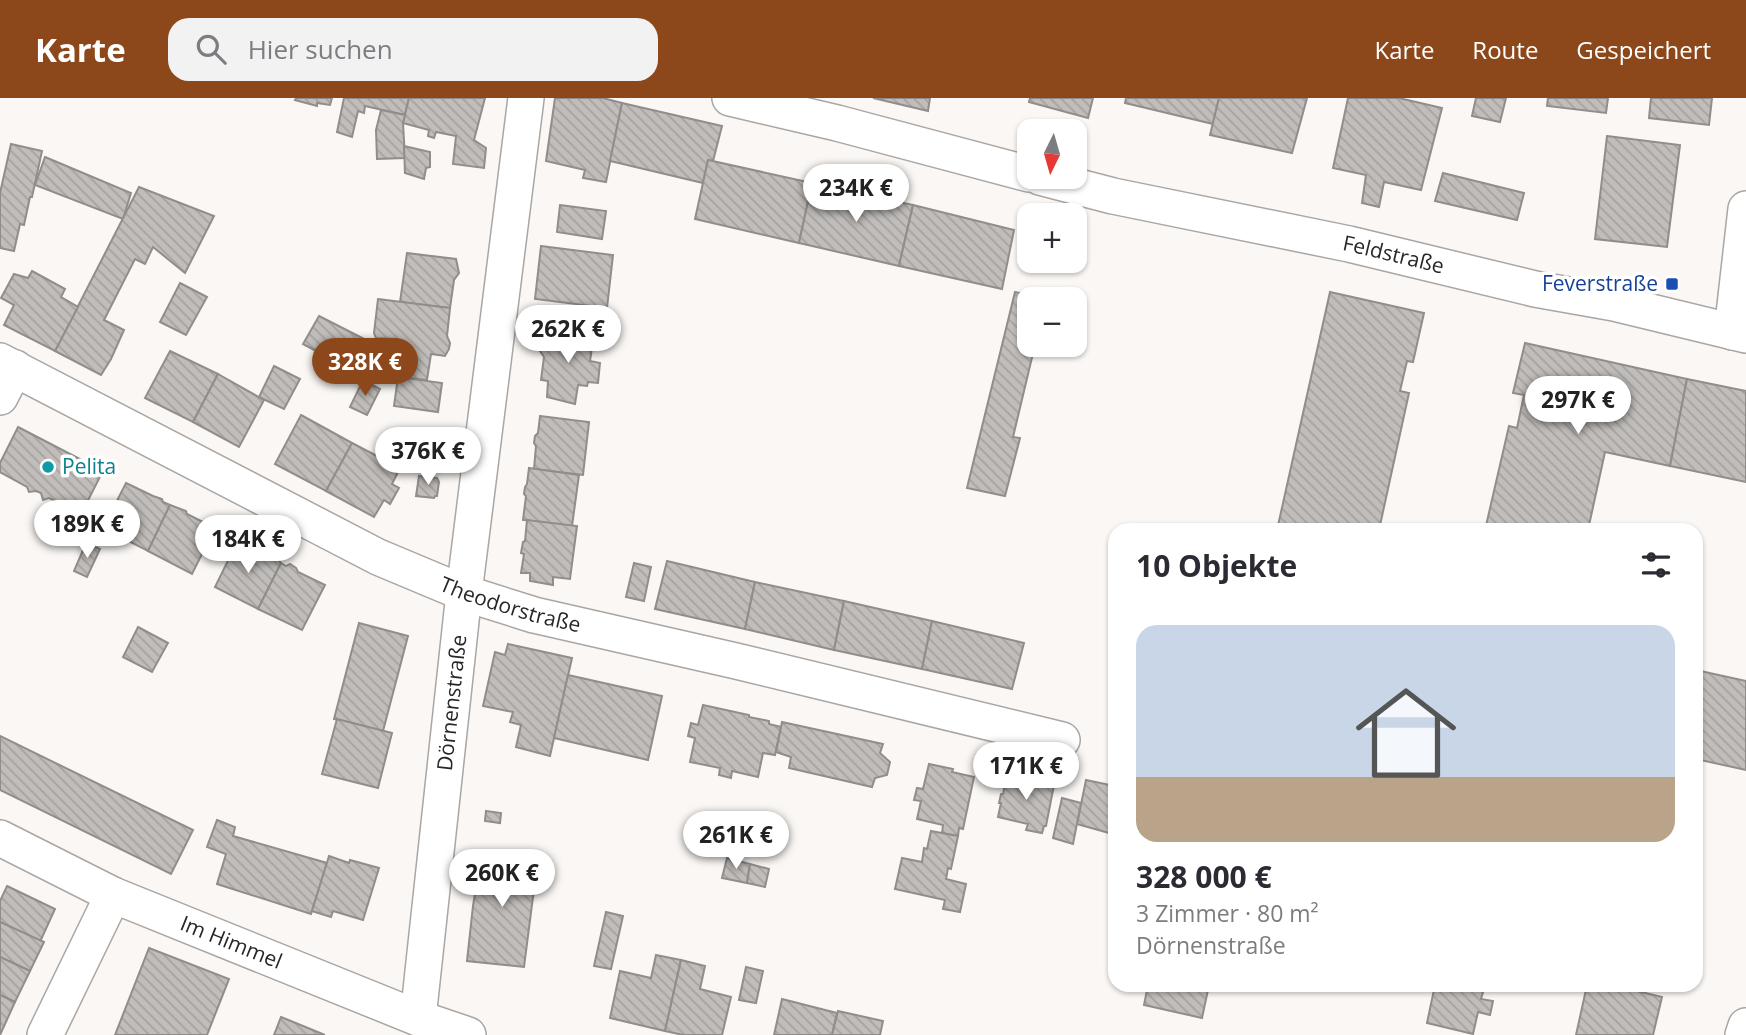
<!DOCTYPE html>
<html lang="de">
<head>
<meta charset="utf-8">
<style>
  :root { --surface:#fff; --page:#f2f2f3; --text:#2b2b33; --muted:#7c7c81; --line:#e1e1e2; --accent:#8c481a }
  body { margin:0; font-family:"Open Sans",sans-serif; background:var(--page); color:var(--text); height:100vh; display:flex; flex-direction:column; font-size:26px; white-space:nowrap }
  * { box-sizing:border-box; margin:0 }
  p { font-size:23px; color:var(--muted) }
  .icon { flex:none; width:38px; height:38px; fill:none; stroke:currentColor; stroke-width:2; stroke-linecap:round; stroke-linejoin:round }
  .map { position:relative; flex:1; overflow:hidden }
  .sheet { position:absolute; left:1108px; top:425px; width:595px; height:469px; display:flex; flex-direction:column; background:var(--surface); border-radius:21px; box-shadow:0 2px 5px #0004 }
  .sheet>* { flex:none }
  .needle { width:46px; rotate:185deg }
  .tools { position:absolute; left:1017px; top:21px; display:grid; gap:14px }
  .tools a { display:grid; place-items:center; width:70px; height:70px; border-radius:14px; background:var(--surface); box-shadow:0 2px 5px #0004; font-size:35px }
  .price { position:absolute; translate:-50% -60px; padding:0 16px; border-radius:24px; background:#fff; color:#222; font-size:23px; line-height:46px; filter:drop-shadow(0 2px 4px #0008) }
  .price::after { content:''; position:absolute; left:50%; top:42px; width:21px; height:16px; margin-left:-10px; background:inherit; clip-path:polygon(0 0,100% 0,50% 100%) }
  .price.selected { background:var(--accent); color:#fff }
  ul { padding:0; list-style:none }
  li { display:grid; align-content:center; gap:14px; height:371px; padding:0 28px }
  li+li { border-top:2px solid var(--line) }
  li span { display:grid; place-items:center; height:217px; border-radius:21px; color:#555 }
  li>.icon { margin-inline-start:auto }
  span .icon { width:126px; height:126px; fill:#fffc; stroke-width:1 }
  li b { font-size:30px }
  h2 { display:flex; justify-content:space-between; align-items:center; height:84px; padding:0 28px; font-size:30px }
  header { display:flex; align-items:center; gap:42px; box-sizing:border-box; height:98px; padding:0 35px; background:var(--accent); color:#fff }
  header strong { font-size:33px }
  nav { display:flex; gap:38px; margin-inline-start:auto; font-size:24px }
  .search { width:490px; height:63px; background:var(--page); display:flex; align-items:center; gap:18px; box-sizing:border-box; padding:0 24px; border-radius:21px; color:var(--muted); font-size:26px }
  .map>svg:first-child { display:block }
  .building { fill:url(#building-back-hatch); stroke:#908d8a; stroke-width:2 }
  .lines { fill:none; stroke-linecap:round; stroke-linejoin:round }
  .minor-casing { stroke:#a9a6a3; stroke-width:38 }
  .minor { stroke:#fff; stroke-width:35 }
  .transit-dot { fill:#1a4fb4; stroke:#fff; stroke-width:2.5 }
  .culture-dot { fill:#0f9aa8; stroke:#fff; stroke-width:2.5 }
  .labels { text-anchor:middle; stroke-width:7; stroke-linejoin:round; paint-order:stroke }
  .street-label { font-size:21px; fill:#292726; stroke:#fff }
  .transit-label { font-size:21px; fill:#164399; stroke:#fff; text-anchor:end }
  .culture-label { font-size:21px; fill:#0d838f; stroke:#fff; text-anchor:start }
</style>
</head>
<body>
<header>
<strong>Karte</strong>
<div class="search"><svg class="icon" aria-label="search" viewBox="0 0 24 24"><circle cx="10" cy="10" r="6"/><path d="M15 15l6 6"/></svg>Hier suchen</div>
<nav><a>Karte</a><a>Route</a><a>Gespeichert</a></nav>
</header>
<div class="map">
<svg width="1746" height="937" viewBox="0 0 1746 937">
  <defs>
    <pattern id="building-back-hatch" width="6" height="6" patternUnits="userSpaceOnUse" patternTransform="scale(1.75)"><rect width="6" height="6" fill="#c0bdba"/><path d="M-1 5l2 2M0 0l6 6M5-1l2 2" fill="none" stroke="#a5a2a0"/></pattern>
  </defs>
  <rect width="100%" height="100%" fill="#faf7f4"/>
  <g class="building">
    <polygon points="296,0 332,0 330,7 317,5 317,8 295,2"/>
    <polygon points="344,0 409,0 405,17 365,8 364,15 358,13 352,39 337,34"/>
    <polygon points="409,0 485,0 474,42 486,50 484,70 453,66 456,38 436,34 434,40 428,38 429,32 403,25"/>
    <polygon points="555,0 603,0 622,5 606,84 583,80 585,72 546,63"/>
    <polygon points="873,0 930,0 928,13"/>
    <polygon points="1030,0 1093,0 1088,20 1029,4"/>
    <polygon points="1126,0 1219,0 1213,26 1125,5"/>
    <polygon points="1219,0 1307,0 1292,55 1210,37"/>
    <polygon points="1348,0 1399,0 1442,10 1421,92 1384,84 1379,109 1362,105 1366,77 1333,70"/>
    <polygon points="1476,0 1506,0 1500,24 1472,18"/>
    <polygon points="1548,0 1608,0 1606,15 1547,8"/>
    <polygon points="1651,0 1712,0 1709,27 1649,20"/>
    <polygon points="622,5 722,28 713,63 708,62 703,85 610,63"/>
    <polygon points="381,12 405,17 403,25 405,60 377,61 376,32"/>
    <polygon points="1607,38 1680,47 1667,149 1595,141"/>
    <polygon points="11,46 42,53 32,99 30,99 24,127 20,126 14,153 0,150 0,95"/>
    <polygon points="404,48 430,54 430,69 426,70 424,81 405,75"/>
    <polygon points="45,59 131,95 123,121 35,87"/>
    <polygon points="708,62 812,85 799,145 695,121"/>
    <polygon points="1443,75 1524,95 1517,122 1435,103"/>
    <polygon points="812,85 913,107 899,168 799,145"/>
    <polygon points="139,89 214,118 185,175 153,149 145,166 135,161 104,222 124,232 111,261 101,277 55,253"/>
    <polygon points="560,107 606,113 602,141 557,134"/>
    <polygon points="913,107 1014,132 1002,191 899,168"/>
    <polygon points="541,148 613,157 607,210 535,201"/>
    <polygon points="407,155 456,161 459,175 454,182 450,210 400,204"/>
    <polygon points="32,173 65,191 61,199 78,209 55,253 4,227 14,207 1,200 14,176 28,180"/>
    <polygon points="180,185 207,199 186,237 160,224"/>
    <polygon points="1015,194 1046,200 1029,201 1029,247 1035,247 1013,339 1020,340 1005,398 967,390"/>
    <polygon points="1330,194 1424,215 1413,264 1407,263 1400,293 1409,295 1379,432 1277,432"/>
    <polygon points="378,201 450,210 447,238 450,245 449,251 445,258 431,256 427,282 391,278 395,241 376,240 374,235"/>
    <polygon points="319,218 370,244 364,253 354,250 344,268 303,246"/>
    <polygon points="564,232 580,234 579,241 593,243 590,263 600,265 598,285 588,284 587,288 578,287 575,306 547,299 548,283 541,282 544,259 540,253 542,244 546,239 546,236 562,239"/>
    <polygon points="1525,245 1687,281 1670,368 1605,354 1588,432 1485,432 1509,328 1517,330 1524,297 1513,295"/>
    <polygon points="170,253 218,276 193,324 145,300"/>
    <polygon points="274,268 300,281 284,311 259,299"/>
    <polygon points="218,276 264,302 239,349 193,324"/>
    <polygon points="398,279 442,285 438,314 394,308"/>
    <polygon points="1687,281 1746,293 1746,384 1670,368"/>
    <polygon points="363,282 380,291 367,317 350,309"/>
    <polygon points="301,317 352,345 326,393 275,366"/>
    <polygon points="540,318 589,324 583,377 534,371 536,348 534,345 535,338 538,335"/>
    <polygon points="18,329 103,373 81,416 49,400 43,402 41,395 36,393 29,394 27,389 0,374 0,365"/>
    <polygon points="352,345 400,370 392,386 399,390 390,406 384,402 374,419 326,393"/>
    <polygon points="529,370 579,377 572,428 523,422 526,398 524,396 525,389 527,386"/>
    <polygon points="419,378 437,380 439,384 437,398 435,398 434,400 416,398"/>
    <polygon points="126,385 153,398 162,401 163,404 170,407 148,453 103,430"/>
    <polygon points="170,407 186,413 187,416 215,430 192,476 148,453"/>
    <polygon points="527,422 577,428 570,481 553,479 553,487 530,483 530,475 521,475 524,456 521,455 523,444 525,443"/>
    <polygon points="238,442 264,456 274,458 281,465 258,511 215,489"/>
    <polygon points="86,445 100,451 87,479 74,473"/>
    <polygon points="667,463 755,484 745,531 655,511"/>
    <polygon points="281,465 286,468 290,466 296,470 298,474 325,487 302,532 258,511"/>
    <polygon points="634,465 651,469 644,503 626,499"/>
    <polygon points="755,484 844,503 834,552 745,531"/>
    <polygon points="844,503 932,523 922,571 834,552"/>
    <polygon points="932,523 1024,545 1012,591 922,571"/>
    <polygon points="359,525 408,538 383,633 334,621"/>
    <polygon points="138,529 168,545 152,574 123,559"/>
    <polygon points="508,546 572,560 550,658 516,649 521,627 510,624 513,614 483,608 495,554 505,557"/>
    <polygon points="1696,572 1746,583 1746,672 1696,661"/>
    <polygon points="568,577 662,598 648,662 554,640"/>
    <polygon points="703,607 749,617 749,619 769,623 769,626 781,629 775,657 763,655 758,679 732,673 731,680 719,677 720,670 690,664 695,640 688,638 691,625 698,627"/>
    <polygon points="337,621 392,635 378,690 322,676"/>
    <polygon points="782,624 883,646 880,655 890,664 887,677 875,680 872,689 789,670 791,659 776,654"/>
    <polygon points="0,638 193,732 171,776 0,692"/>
    <polygon points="929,666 953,671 952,674 974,679 963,731 959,730 958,738 942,735 943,727 917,721 921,703 914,702 917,690 923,691"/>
    <polygon points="1007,677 1054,687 1046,728 1044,728 1042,735 1026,732 1028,726 998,719 1001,705 999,705 1001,696 1003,696"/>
    <polygon points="1086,682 1115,688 1115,713 1109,735 1077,726"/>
    <polygon points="1062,700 1081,705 1073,746 1053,740"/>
    <polygon points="486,713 501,715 500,725 485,723"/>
    <polygon points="217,722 235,729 233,738 327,765 311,816 217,786 226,756 207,749"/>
    <polygon points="931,733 958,738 951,771 948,770 946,781 966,786 960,814 943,811 945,802 895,791 902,760 922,764 924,750 927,751"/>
    <polygon points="482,753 538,760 524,869 467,863 473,808"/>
    <polygon points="329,758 349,765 350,762 379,770 363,822 333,813 331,819 312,813"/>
    <polygon points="727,760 750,766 747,785 722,780"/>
    <polygon points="750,766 769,771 765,789 747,785"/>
    <polygon points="7,788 55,811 40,844 0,824 0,803"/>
    <polygon points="606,814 623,818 611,871 594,868"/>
    <polygon points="0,824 44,844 30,873 0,859"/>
    <polygon points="149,850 229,881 207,937 115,937"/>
    <polygon points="656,857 681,862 665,933 610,920 620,873 651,880"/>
    <polygon points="0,859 30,873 15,904 0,897"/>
    <polygon points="681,862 705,868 700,891 731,899 722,937 683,937 665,933"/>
    <polygon points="746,869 763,873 756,905 739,902"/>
    <polygon points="1148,887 1187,887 1208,892 1202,920 1144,907"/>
    <polygon points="1435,887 1485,887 1481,901 1493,903 1490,917 1478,914 1473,936 1427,925"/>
    <polygon points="1587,887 1612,887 1662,899 1653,937 1576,937"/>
    <polygon points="0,897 15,904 0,937"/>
    <polygon points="782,901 837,915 832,937 774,937"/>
    <polygon points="838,913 883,923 880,937 832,937"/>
    <polygon points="281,919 325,937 274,937"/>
  </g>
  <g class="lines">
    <g class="minor-casing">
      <g id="minor">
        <polyline points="730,0 837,25 1029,76"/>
        <path id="s1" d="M1040,79L1113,98L1349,146L1535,191L1614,205L1746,237"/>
        <polyline points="1732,234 1746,111"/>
        <path id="s2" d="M0,263L378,459L464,495L534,517L736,563L1062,642"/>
        <polyline points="0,299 15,270"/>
        <path id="s3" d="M0,740L113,797L418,920L468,937"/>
        <path id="s4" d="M418,920L464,495L526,0"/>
        <polyline points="45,937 113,797"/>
        <polyline points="1743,937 1746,928"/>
      </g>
    </g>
    <use href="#minor" class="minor"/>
  </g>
  <rect class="transit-dot" x="1665" y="179" width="14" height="14" rx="3.5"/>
  <circle class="culture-dot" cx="48" cy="369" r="7"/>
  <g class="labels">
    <g class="street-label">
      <text dy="7" stroke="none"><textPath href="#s1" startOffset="362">Feldstraße</textPath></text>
      <text dy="7" stroke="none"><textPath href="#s2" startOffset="567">Theodorstraße</textPath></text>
      <text dy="7" stroke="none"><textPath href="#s4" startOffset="317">Dörnenstraße</textPath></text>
      <text dy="7" stroke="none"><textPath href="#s3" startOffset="254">Im Himmel</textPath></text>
    </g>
    <g class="transit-label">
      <text x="1658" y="193">Feverstraße</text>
    </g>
    <g class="culture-label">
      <text x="62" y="376">Pelita</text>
    </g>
  </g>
</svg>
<div class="tools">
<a><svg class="needle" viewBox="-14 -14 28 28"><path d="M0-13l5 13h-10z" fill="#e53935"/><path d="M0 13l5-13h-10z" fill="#7c7c81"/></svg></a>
<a>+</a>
<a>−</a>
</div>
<b class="price" style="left:856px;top:126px">234K €</b>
<b class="price" style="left:568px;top:267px">262K €</b>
<b class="price selected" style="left:365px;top:300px">328K €</b>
<b class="price" style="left:1578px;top:338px">297K €</b>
<b class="price" style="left:428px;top:389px">376K €</b>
<b class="price" style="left:87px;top:462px">189K €</b>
<b class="price" style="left:248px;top:477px">184K €</b>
<b class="price" style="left:1026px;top:704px">171K €</b>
<b class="price" style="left:736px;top:773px">261K €</b>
<b class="price" style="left:502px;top:811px">260K €</b>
<section class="sheet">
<h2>10 Objekte<svg class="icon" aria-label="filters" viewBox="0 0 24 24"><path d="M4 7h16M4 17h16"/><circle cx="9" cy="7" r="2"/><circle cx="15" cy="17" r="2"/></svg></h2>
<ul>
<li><span style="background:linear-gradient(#c9d6e8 70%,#b9a48a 0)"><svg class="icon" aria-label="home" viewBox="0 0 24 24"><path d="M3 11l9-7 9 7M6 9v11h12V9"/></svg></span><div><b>328 000 €</b><p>3 Zimmer · 80 m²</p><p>Dörnenstraße</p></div></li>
</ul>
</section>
</div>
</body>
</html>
